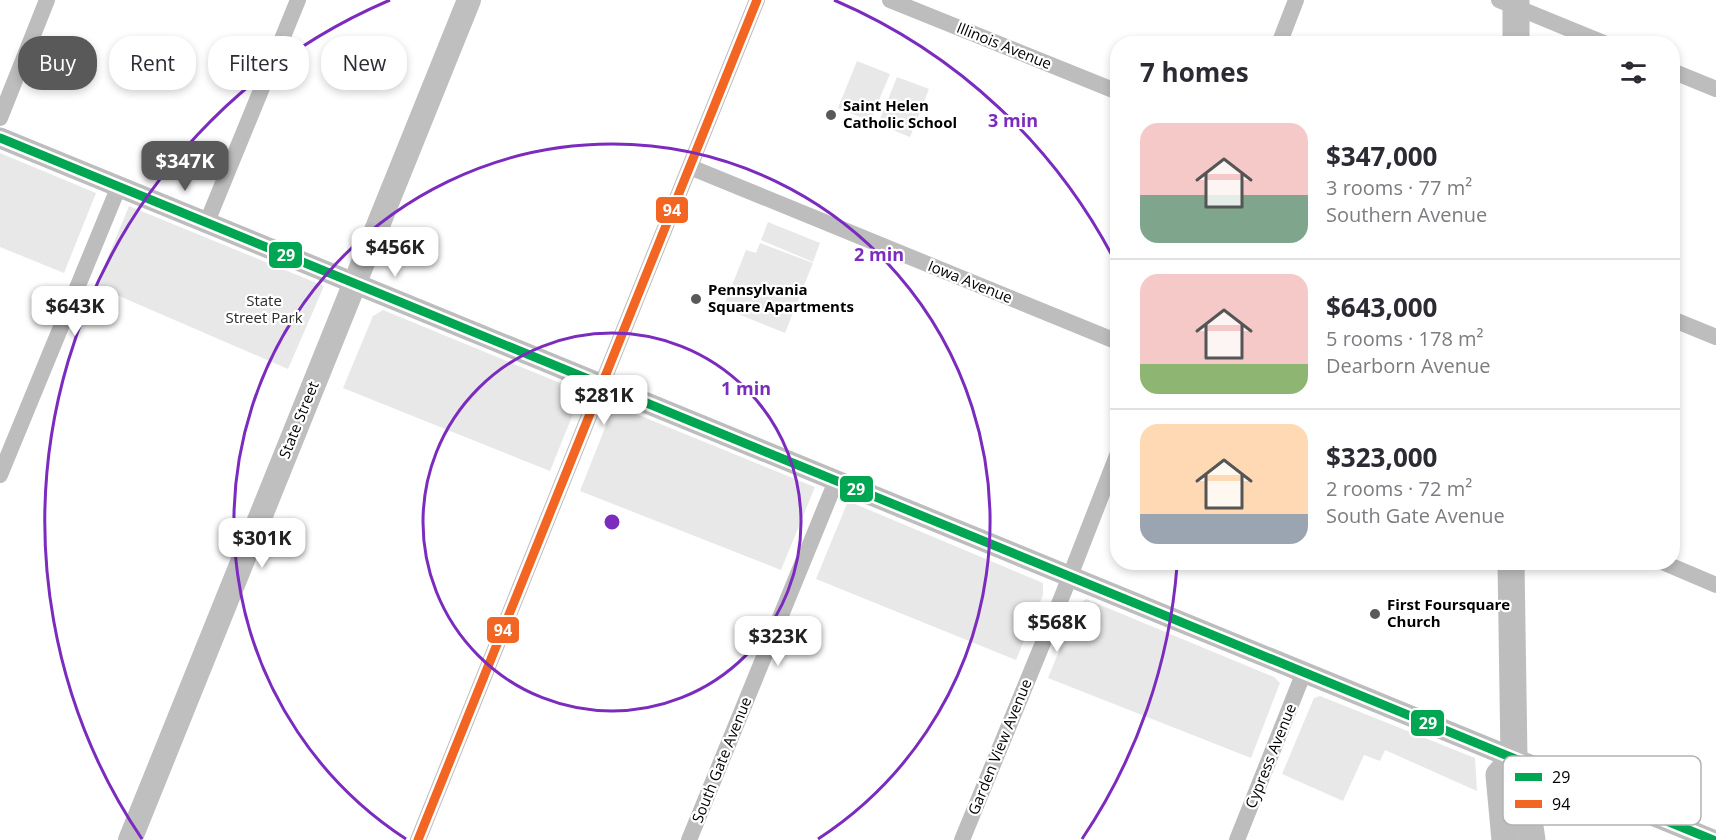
<!DOCTYPE html>
<html lang="en">
<head>
<meta charset="utf-8">
<style>
  :root { --surface:#fff; --page:#f2f2f3; --text:#2b2b33; --muted:#7c7c81; --line:#e1e1e2; --accent:#595959 }
  body { margin:0; font-family:"Open Sans",sans-serif; background:var(--page); color:var(--text); height:100vh; display:flex; flex-direction:column; font-size:22px; white-space:nowrap }
  * { box-sizing:border-box; margin:0 }
  p { font-size:20px; color:var(--muted) }
  .icon { flex:none; width:33px; height:33px; fill:none; stroke:currentColor; stroke-width:2; stroke-linecap:round; stroke-linejoin:round }
  .map { position:relative; flex:1; overflow:hidden }
  .side { position:absolute; left:1110px; top:36px; width:570px; height:534px; display:flex; flex-direction:column; background:var(--surface); border-radius:24px; box-shadow:0 3px 9px #0003 }
  .side>* { flex:none }
  .banner { position:absolute; left:18px; top:36px; width:570px; height:54px; display:flex; gap:12px }
  .price { position:absolute; translate:-50% -51px; padding:0 14px; border-radius:12px; background:#fff; color:#222; font-size:20px; line-height:39px; filter:drop-shadow(0 2px 3px #0008) }
  .price::after { content:''; position:absolute; left:50%; top:36px; width:18px; height:14px; margin-left:-9px; background:inherit; clip-path:polygon(0 0,100% 0,50% 100%) }
  .price.active { background:var(--accent); color:#fff }
  ul { padding:0; list-style:none }
  li { display:flex; align-items:center; gap:18px; height:150px; padding:0 30px }
  li+li { border-top:2px solid var(--line) }
  li span { display:grid; place-items:center; flex:none; width:168px; height:120px; border-radius:18px; color:#555 }
  li>.icon { margin-inline-start:auto }
  span .icon { width:72px; height:72px; fill:#fffc; stroke-width:1 }
  li b { font-size:26px }
  h2 { display:flex; justify-content:space-between; align-items:center; height:72px; padding:0 30px; font-size:26px }
  .chip { padding:0 21px; border-radius:24px; background:var(--surface); box-shadow:0 3px 9px #0003; font-size:21px; line-height:54px }
  .chip.active { background:var(--accent); color:#fff }
  .map>svg:first-child { display:block }
  .green { fill:#e8e8e8 }
  .lines { fill:none; stroke-linecap:round; stroke-linejoin:round }
  .minor { stroke:#bdbdbd; stroke-width:16 }
  .tertiary { stroke:#bdbdbd; stroke-width:21 }
  .secondary { stroke:#bfbfbf; stroke-width:24 }
  .primary { stroke:#bdbdbd; stroke-width:27 }
  .bus-1-casing { stroke:#fff; stroke-width:14 }
  .bus-2-casing { stroke:#fff; stroke-width:14 }
  .bus-1 { stroke:#00a651; stroke-width:9 }
  .bus-2 { stroke:#f26522; stroke-width:9 }
  .ring { fill:none; stroke:#7b2cbf; stroke-width:3 }
  .poi-dot { fill:#595959; stroke:#fff; stroke-width:2 }
  .labels { text-anchor:middle; stroke-width:4.5; stroke-linejoin:round; paint-order:stroke }
  .street-label { font-size:15px; fill:#000; stroke:#fff }
  .poi-label { font-size:15px; font-weight:bold; fill:#000; stroke:#fff; text-anchor:start }
  .park-label { font-size:15px; fill:#2c2c2c; stroke:#fff }
  .key { fill:#fff; stroke:#b2b2b2; stroke-width:1.5 }
  .key-label { font-size:16px; fill:#000 }
  .centre { fill:#7b2cbf; stroke:#fff; stroke-width:3 }
  .ring-label { font-size:18px; text-anchor:middle; font-weight:bold; fill:#7b2cbf; stroke:#fff; stroke-width:4.5; stroke-linejoin:round; paint-order:stroke }
  .line-badge { stroke:#fff; stroke-width:2 }
  .badge-label { font-size:16px; text-anchor:middle; font-weight:bold; fill:#fff }
</style>
</head>
<body>
<div class="map">
<svg width="1716" height="840" viewBox="0 0 1716 840">
  <rect width="100%" height="100%" fill="#fff"/>
  <g class="green">
    <polygon points="857,61 890,74 870,121 838,108"/>
    <polygon points="897,77 929,89 910,137 878,124"/>
    <polygon points="0,153 96,193 64,273 0,247"/>
    <polygon points="129,206 324,286 288,369 96,286"/>
    <polygon points="768,222 820,243 813,262 761,240"/>
    <polygon points="760,243 813,263 785,333 723,308 746,250 756,253"/>
    <polygon points="383,310 582,392 550,471 343,388 373,316"/>
    <polygon points="614,405 815,487 781,570 580,491"/>
    <polygon points="848,501 1043,583 1043,595 1016,660 816,579"/>
    <polygon points="1086,599 1274,677 1280,683 1251,758 1048,678 1078,605"/>
    <polygon points="1320,696 1475,758 1477,791 1385,750 1380,761 1364,755 1343,801 1282,774 1314,698"/>
  </g>
  <g class="lines">
    <g class="minor">
      <polyline points="890,0 1118,92"/>
      <polyline points="1499,0 1606,44"/>
      <polyline points="1279,44 1296,0"/>
      <polyline points="1672,71 1716,89"/>
      <polyline points="0,118 47,0"/>
      <polyline points="690,167 1118,342"/>
      <polyline points="207,222 298,0"/>
      <polyline points="1672,319 1716,337"/>
      <polyline points="0,475 119,186"/>
      <polyline points="1662,562 1716,585"/>
      <polyline points="418,840 757,0"/>
      <polyline points="689,840 836,481"/>
      <polyline points="962,840 1063,594 1118,453"/>
      <polyline points="1237,840 1304,672"/>
    </g>
    <polyline class="tertiary" points="0,138 1713,840"/>
    <polyline class="secondary" points="130,840 469,0"/>
    <g class="primary">
      <polyline points="1516,0 1516,44"/>
      <polyline points="1511,562 1514,758 1524,787 1532,840"/>
      <polyline points="1505,840 1499,775 1514,758"/>
    </g>
    <g class="bus-1-casing">
      <polyline id="bus-1" points="0,138 1713,840"/>
    </g>
    <g class="bus-2-casing">
      <polyline id="bus-2" points="418,840 757,0"/>
    </g>
    <use href="#bus-1" class="bus-1"/>
    <use href="#bus-2" class="bus-2"/>
  </g>
  <g class="ring">
    <circle cx="612" cy="522" r="189"/>
    <path d="M406 839A378 378 0 1 1 818 839"/>
    <path d="M1177 566A567 567 0 0 1 1082 839M142 839A567 567 0 0 1 390 0M834 0A567 567 0 0 1 1117 265"/>
  </g>
  <g class="poi-dot">
    <circle cx="831" cy="115" r="6"/>
    <circle cx="696" cy="299" r="6"/>
    <circle cx="1375" cy="614" r="6"/>
  </g>
  <g class="labels">
    <g class="street-label">
      <text transform="translate(1004 46) rotate(22)" y="5">Illinois Avenue</text>
      <text transform="translate(970 282) rotate(22)" y="5">Iowa Avenue</text>
      <text transform="translate(299 420) rotate(-68)" y="5">State Street</text>
      <text transform="translate(1000 747) rotate(-68)" y="5">Garden View Avenue</text>
      <text transform="translate(1271 756) rotate(-68)" y="5">Cypress Avenue</text>
      <text transform="translate(722 760) rotate(-68)" y="5">South Gate Avenue</text>
    </g>
    <g class="poi-label">
      <text x="843" y="111">Saint Helen<tspan x="843" dy="17">Catholic School</tspan></text>
      <text x="708" y="295">Pennsylvania<tspan x="708" dy="17">Square Apartments</tspan></text>
      <text x="1387" y="610">First Foursquare<tspan x="1387" dy="17">Church</tspan></text>
    </g>
    <g class="park-label">
      <text x="264" y="306">State<tspan x="264" dy="17">Street Park</tspan></text>
    </g>
  </g>
  <rect x="1503" y="756" width="198" height="69" rx="9" class="key"/>
  <rect x="1515" y="773" width="27" height="8" fill="#00a651"/>
  <rect x="1515" y="800" width="27" height="8" fill="#f26522"/>
  <g class="key-label">
    <text x="1552" y="783">29</text>
    <text x="1552" y="810">94</text>
  </g>
  <circle cx="612" cy="522" r="9" class="centre"/>
  <g class="ring-label">
    <text x="1013" y="127">3 min</text>
    <text x="879" y="261">2 min</text>
    <text x="746" y="395">1 min</text>
  </g>
  <g class="line-badge">
    <rect x="655" y="196" width="34" height="28" rx="6" fill="#f26522"/>
    <rect x="268" y="241" width="35" height="28" rx="6" fill="#00a651"/>
    <rect x="839" y="475" width="35" height="28" rx="6" fill="#00a651"/>
    <rect x="486" y="616" width="34" height="28" rx="6" fill="#f26522"/>
    <rect x="1410" y="709" width="35" height="28" rx="6" fill="#00a651"/>
  </g>
  <g class="badge-label">
    <text x="672" y="216">94</text>
    <text x="286" y="261">29</text>
    <text x="856" y="495">29</text>
    <text x="503" y="636">94</text>
    <text x="1428" y="729">29</text>
  </g>
</svg>
<b class="price active" style="left:185px;top:192px">$347K</b>
<b class="price" style="left:395px;top:278px">$456K</b>
<b class="price" style="left:75px;top:337px">$643K</b>
<b class="price" style="left:604px;top:426px">$281K</b>
<b class="price" style="left:262px;top:569px">$301K</b>
<b class="price" style="left:1057px;top:653px">$568K</b>
<b class="price" style="left:778px;top:667px">$323K</b>
<div class="banner">
<a class="chip active">Buy</a>
<a class="chip">Rent</a>
<a class="chip">Filters</a>
<a class="chip">New</a>
</div>
<section class="side">
<h2>7 homes<svg class="icon" aria-label="filters" viewBox="0 0 24 24"><path d="M4 7h16M4 17h16"/><circle cx="9" cy="7" r="2"/><circle cx="15" cy="17" r="2"/></svg></h2>
<ul>
<li><span style="background:linear-gradient(#f6c9c9 60%,#7fa58c 0)"><svg class="icon" aria-label="home" viewBox="0 0 24 24"><path d="M3 11l9-7 9 7M6 9v11h12V9"/></svg></span><div><b>$347,000</b><p>3 rooms · 77 m²</p><p>Southern Avenue</p></div></li>
<li><span style="background:linear-gradient(#f6c9c9 75%,#8fb573 0)"><svg class="icon" aria-label="home" viewBox="0 0 24 24"><path d="M3 11l9-7 9 7M6 9v11h12V9"/></svg></span><div><b>$643,000</b><p>5 rooms · 178 m²</p><p>Dearborn Avenue</p></div></li>
<li><span style="background:linear-gradient(#ffd9b3 75%,#9aa5b1 0)"><svg class="icon" aria-label="home" viewBox="0 0 24 24"><path d="M3 11l9-7 9 7M6 9v11h12V9"/></svg></span><div><b>$323,000</b><p>2 rooms · 72 m²</p><p>South Gate Avenue</p></div></li>
</ul>
</section>
</div>
</body>
</html>
